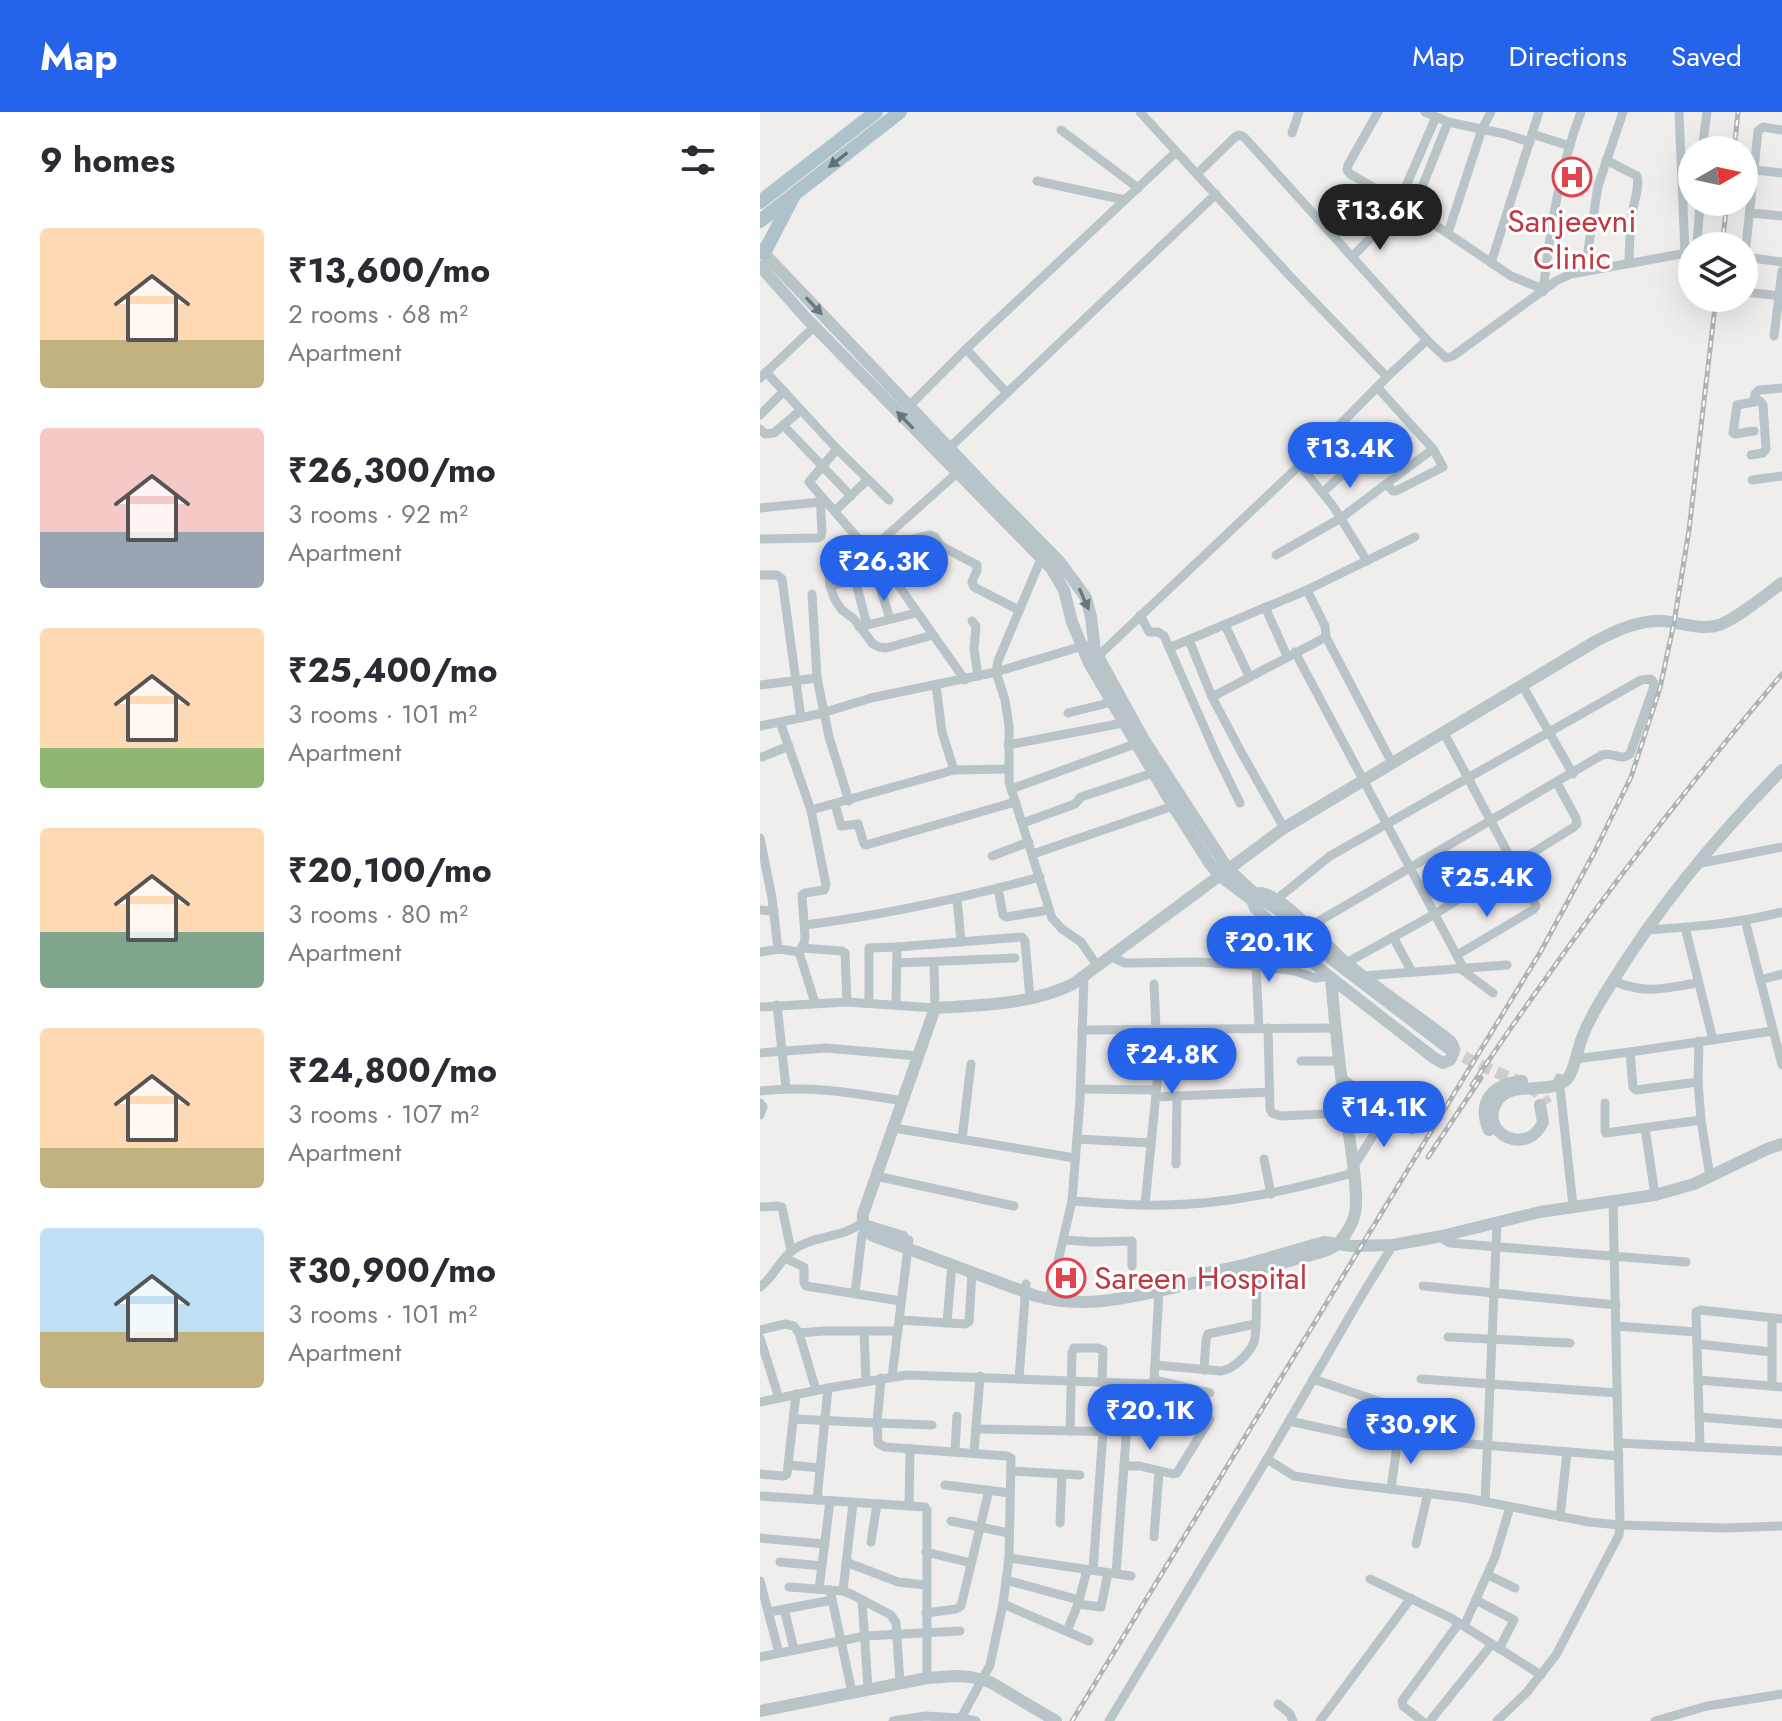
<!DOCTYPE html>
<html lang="en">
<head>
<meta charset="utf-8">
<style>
  :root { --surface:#fff; --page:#f2f2f3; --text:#2b2b33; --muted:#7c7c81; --accent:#2563eb }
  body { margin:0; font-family:Jost,sans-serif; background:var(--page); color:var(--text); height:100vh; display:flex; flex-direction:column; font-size:30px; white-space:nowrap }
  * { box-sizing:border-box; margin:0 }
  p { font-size:26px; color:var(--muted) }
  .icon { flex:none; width:44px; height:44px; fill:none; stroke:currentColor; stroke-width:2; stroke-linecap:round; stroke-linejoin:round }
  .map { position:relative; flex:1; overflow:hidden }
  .sheet { display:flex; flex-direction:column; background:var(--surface); width:760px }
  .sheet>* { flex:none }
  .needle { width:52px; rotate:81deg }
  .fabs { position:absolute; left:918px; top:24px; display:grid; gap:16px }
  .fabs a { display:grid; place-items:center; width:80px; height:80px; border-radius:50%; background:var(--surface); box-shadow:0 8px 32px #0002; font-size:40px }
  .price { position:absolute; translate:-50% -68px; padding:0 18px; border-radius:28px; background:var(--accent); color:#fff; font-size:26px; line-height:52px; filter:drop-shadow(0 2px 4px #0008) }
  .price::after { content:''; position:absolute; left:50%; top:48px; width:24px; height:18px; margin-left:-12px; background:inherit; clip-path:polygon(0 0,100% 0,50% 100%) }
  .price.current { background:#222; color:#fff }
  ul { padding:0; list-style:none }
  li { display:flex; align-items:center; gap:24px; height:200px; padding:0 40px }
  li span { display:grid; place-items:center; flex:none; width:224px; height:160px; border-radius:8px; color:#555 }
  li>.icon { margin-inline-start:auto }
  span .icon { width:96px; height:96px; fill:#fffc; stroke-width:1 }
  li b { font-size:34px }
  h2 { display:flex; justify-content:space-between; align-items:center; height:96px; padding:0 40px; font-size:34px }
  header { display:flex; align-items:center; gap:48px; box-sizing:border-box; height:112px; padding:0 40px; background:var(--accent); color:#fff }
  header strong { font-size:38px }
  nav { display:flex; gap:44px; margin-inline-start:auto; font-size:28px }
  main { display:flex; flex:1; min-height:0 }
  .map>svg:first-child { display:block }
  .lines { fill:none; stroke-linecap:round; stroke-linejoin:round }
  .tertiary-tunnel { stroke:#cececf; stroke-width:12; stroke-dasharray:12 6; stroke-linecap:butt }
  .minor { stroke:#b9c4c9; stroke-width:9 }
  .tertiary { stroke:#b9c4c9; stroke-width:12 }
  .primary { stroke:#adc2cb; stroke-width:14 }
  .rail-casing { stroke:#afb4b7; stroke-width:5 }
  .rail { stroke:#fff; stroke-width:2; stroke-dasharray:6; stroke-linecap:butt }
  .oneway { fill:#607076 }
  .oneway2 { fill:#68767b }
  .labels { text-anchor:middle; stroke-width:6; stroke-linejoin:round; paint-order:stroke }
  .health-label { font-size:32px; fill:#be3a42; stroke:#fff }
</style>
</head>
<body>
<header>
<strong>Map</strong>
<nav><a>Map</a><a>Directions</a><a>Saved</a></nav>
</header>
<main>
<section class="sheet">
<h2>9 homes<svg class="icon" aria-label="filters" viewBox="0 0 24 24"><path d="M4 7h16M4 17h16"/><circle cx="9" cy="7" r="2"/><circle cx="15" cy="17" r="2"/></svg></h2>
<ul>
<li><span style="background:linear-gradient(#ffd9b3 70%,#c2b280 0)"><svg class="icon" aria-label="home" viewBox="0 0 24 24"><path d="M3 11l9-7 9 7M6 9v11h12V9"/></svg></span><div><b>₹13,600/mo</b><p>2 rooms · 68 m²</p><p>Apartment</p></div></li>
<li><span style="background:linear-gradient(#f6c9c9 65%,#9aa5b1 0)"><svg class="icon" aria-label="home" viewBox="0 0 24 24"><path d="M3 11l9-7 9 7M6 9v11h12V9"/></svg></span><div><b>₹26,300/mo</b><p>3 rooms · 92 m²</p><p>Apartment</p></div></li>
<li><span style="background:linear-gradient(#ffd9b3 75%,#8fb573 0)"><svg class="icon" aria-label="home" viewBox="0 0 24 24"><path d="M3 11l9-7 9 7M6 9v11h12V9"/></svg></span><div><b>₹25,400/mo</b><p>3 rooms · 101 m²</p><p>Apartment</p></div></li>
<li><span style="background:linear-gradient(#ffd9b3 65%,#7fa58c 0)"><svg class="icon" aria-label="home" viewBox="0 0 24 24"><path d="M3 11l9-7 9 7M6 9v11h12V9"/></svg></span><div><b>₹20,100/mo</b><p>3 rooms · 80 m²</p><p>Apartment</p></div></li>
<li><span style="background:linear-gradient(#ffd9b3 75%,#c2b280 0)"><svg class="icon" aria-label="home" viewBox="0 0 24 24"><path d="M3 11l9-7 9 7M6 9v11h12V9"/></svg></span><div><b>₹24,800/mo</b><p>3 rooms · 107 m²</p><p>Apartment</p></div></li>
<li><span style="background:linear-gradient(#bfe0f5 65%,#c2b280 0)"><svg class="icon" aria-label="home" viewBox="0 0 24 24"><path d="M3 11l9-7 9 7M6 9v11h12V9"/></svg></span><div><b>₹30,900/mo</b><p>3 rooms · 101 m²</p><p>Apartment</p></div></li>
</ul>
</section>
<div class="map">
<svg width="1022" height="1609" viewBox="0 0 1022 1609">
  <rect width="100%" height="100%" fill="#f0eded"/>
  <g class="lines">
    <path class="tertiary-tunnel" d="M688,936C703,945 718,952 734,959C754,968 774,972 787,992"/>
    <g class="minor">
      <polyline points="380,0 528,162 627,265"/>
      <polyline points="618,0 588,53 587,58 590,62 653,98 751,164 783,177"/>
      <polyline points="919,0 925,141"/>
      <polyline points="688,10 745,22 770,30"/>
      <polyline points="301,18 378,76"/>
      <polyline points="532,21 539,0"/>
      <polyline points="772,22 810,34"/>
      <polyline points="942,38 947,0"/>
      <path d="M846,48L877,64C880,77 873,90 872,104C870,119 869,135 869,151"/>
      <polyline points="995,58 1022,61"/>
      <polyline points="437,62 475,25 479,23 484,25 667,228 686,246 693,244 796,169 811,162 932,140"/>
      <polyline points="277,69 365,88"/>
      <polyline points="639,90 676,5"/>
      <polyline points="653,98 688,10 665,0"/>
      <polyline points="990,101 1022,104"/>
      <polyline points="688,121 722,17 731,0"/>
      <polyline points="937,134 940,90"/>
      <polyline points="592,145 625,111"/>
      <polyline points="985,145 1022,150"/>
      <polyline points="731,151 779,0"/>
      <polyline points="984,153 998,19 1003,15 1022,18"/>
      <polyline points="825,158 838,74 863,0"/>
      <path d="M783,180C790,119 799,58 821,0"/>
      <polyline points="984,180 1022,184"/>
      <polyline points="1014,224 1022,159"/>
      <polyline points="206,237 247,281"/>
      <polyline points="6,260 77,337 129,388"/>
      <polyline points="0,266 55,214"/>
      <polyline points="994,290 995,282 999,278 1022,276"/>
      <polyline points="149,294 206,237 416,40"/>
      <polyline points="0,303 24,279"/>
      <polyline points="23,313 91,384"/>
      <polyline points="579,313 604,343"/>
      <polyline points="0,317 5,322 14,321 41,298"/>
      <polyline points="77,337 49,370 108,438"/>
      <polyline points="186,339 456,82"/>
      <polyline points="991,343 1003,341 1006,337 1003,293 1000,289 977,293 973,321 975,322 994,319"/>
      <polyline points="540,353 573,394 607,449"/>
      <polyline points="992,368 1022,364"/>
      <polyline points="626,372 673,337"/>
      <polyline points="563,380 604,343 630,323"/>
      <polyline points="0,396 61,390"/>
      <polyline points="75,399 107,368"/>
      <polyline points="0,427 58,426 61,424 62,419 60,383"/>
      <polyline points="113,436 197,361"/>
      <polyline points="283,442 238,549 236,560 245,588 249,614 249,670 292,806 302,817 321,830 338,855"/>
      <polyline points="516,443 581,406 626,372 633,379 636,379 683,355 673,337 617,275"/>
      <polyline points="129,460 205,568"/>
      <polyline points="116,462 130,507"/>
      <polyline points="0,463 17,463 22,467 41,606"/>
      <polyline points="95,467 107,513"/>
      <polyline points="70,474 175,447 179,444 181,434"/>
      <polyline points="547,478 565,514 566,525"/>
      <polyline points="52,482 57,566 69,625 89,689"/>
      <polyline points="505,495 527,544"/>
      <polyline points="380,503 389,520 398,520 404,524 456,642 480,691"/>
      <polyline points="212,509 216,514 214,537 218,564"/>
      <polyline points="465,513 489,564"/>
      <polyline points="99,515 156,501"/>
      <polyline points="173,523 126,536 119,535 113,532 94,507 82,498 75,488 70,474 68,454 77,445 170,423 175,425 181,434 217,453 217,458 212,470 214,475 259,498"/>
      <polyline points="429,528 452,585"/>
      <polyline points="409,536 547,478 655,425"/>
      <polyline points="535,540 704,857"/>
      <polyline points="335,547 540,353 627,265 667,228"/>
      <polyline points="0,573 57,566"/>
      <polyline points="176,573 182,620 194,658"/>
      <polyline points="762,573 813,662"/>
      <polyline points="308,601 352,590"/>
      <polyline points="20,610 51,698 66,773 64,778 45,781 42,783 45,825 44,831 39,840 55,891"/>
      <polyline points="0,614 59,602 111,586 236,560 326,533"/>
      <polyline points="684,621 776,794 773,798 697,843"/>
      <polyline points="248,633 363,611"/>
      <polyline points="2,645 29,634"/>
      <polyline points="251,677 375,632"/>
      <polyline points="75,692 81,714 98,712 104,732 106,733 255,690"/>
      <polyline points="51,698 194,658 248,657"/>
      <polyline points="263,711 315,692 321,685 393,661"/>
      <polyline points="524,716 480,638 452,585 566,525 632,651"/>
      <polyline points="0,726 12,786 18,837"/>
      <polyline points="273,742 413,694"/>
      <polyline points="232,744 269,730"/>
      <polyline points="936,752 1022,735"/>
      <polyline points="238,776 243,803 246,805 289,798"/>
      <polyline points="197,786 201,830"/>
      <path d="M517,787L570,744L881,568L891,567L894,571L893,577L870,642C860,650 853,639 842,643L549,815"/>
      <polyline points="0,798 14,799"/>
      <polyline points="985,808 1022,953"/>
      <path d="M45,813C124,803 203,786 280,765"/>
      <polyline points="925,815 953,928"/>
      <path d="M885,818C931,815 977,812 1022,800"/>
      <polyline points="633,825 652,860"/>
      <polyline points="137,835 262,825 265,829 270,886"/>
      <polyline points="42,836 82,839 85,841 87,890"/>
      <polyline points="0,840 19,837 39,840"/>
      <polyline points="351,845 365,851 438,850 496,854 535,859 555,866 563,865 566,862"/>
      <polyline points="137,851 255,846"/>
      <polyline points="586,851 675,802 814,715 817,712 816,706 797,671"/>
      <polyline points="701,857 733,881"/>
      <polyline points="602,864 747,853"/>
      <polyline points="1000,868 1022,862"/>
      <path d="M853,869C887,883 904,876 938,871"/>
      <polyline points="109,891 109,836 137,835 136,892"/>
      <polyline points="17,893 26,976"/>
      <polyline points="0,895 87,890 175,896 174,850"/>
      <polyline points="499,916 496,854 498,826 499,822 510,810"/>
      <polyline points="508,916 510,997 512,1001 521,1004 586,1001"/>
      <polyline points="322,918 575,916"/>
      <polyline points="939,929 938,970 941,1008 950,1065"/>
      <polyline points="870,940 873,975 876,978 938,970"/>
      <polyline points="0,941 66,936 158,944"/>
      <polyline points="815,947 870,940 1013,919"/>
      <polyline points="541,949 579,949"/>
      <polyline points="581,965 652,1018"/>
      <polyline points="799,966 813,1094"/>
      <polyline points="320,977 396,978"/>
      <path d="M0,979C50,973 94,981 143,989"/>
      <polyline points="396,985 510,980"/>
      <polyline points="0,991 3,995 0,1003"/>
      <polyline points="845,991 845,1018 846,1021 941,1008"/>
      <polyline points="134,1016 315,1046"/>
      <polyline points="885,1016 895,1083"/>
      <polyline points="202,1027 211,952"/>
      <polyline points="317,1027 391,1031"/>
      <polyline points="504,1047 511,1082"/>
      <polyline points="416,1052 417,984"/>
      <polyline points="592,1057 628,1000"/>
      <polyline points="116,1064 254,1094"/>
      <path d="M312,1089C343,1091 374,1094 405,1093C469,1092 531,1078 593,1061"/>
      <polyline points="385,1093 398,961 394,872"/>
      <polyline points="0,1095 18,1094 22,1095 31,1139"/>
      <polyline points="682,1124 684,1128 690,1131 926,1150"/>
      <polyline points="304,1128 334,1130 372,1129 372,1154"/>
      <polyline points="25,1146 44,1155 44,1171 46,1174 141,1189"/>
      <polyline points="663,1174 856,1193"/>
      <path d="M0,1175C14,1165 20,1147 33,1138C54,1123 84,1126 103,1110"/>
      <polyline points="95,1181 102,1123 108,1113"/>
      <polyline points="289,1188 312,1089 320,988 324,864"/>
      <polyline points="140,1208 205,1212 209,1210 212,1160"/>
      <polyline points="187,1211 192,1152"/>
      <polyline points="856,1214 936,1220"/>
      <polyline points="0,1218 25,1212 34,1214 39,1221 56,1278"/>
      <polyline points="104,1219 106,1269"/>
      <polyline points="39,1221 64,1219 138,1219"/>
      <polyline points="688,1225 810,1231"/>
      <polyline points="0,1226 19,1286"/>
      <polyline points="937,1232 1012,1240"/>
      <path d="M395,1253L461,1259C474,1257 489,1242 494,1230C498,1218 496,1174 497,1159"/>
      <polyline points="444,1258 446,1228 448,1222 495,1212"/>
      <polyline points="132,1265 149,1128"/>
      <polyline points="121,1266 117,1311 172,1313"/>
      <polyline points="259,1267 266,1172"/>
      <polyline points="553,1267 624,1291"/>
      <polyline points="661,1267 857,1281"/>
      <polyline points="394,1268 450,1281"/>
      <polyline points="938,1268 1022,1275"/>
      <polyline points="1012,1274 1012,1206"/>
      <polyline points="0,1290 68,1276 147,1263 391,1272 394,1268 399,1179"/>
      <polyline points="368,1297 412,1308"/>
      <polyline points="939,1305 1022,1312"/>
      <polyline points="34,1307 117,1311 118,1331 125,1335 247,1344 251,1346 249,1446 243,1492 230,1553 201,1606 165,1604 133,1609"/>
      <polyline points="529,1309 589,1322 859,1344"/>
      <polyline points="216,1317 366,1320"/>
      <polyline points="310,1319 312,1241 314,1236 337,1236 343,1238 342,1271"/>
      <polyline points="858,1331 1022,1339"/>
      <polyline points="940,1335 936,1200 940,1198 1022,1207"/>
      <polyline points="195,1339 197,1304"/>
      <polyline points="214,1340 220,1264"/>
      <polyline points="507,1347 534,1364 587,1372 706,1386 829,1410 860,1413 965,1416 1022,1414"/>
      <polyline points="29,1353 60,1356"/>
      <polyline points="364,1354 380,1354 413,1362 417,1361 450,1307"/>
      <polyline points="251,1359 302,1362 300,1411"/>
      <polyline points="0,1362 24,1364 27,1362 36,1282"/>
      <polyline points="302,1362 320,1363"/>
      <polyline points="185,1373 250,1381"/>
      <polyline points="631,1377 638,1326"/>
      <polyline points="0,1384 165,1395 167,1398 167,1566"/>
      <polyline points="57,1388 68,1276"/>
      <polyline points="725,1390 737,1111"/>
      <polyline points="149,1393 150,1337"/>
      <polyline points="800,1405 807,1340"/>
      <polyline points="191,1409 249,1421"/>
      <polyline points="394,1425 399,1359"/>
      <polyline points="0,1426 65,1432"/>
      <polyline points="111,1430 117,1392"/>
      <polyline points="656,1432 668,1381"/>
      <polyline points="166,1440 211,1451"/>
      <polyline points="249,1446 371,1464"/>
      <polyline points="20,1450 62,1454"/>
      <polyline points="86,1450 138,1470 166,1473"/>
      <polyline points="333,1458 343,1320"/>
      <polyline points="356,1462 370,1272"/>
      <polyline points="728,1463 755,1476"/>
      <polyline points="610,1467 691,1506 781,1563"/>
      <polyline points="246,1468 319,1488"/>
      <polyline points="0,1469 19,1541"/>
      <polyline points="29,1475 83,1479 91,1482 131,1503 136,1511 140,1571"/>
      <polyline points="59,1477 70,1389"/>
      <polyline points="70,1478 92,1580"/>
      <polyline points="83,1479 93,1391"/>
      <polyline points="102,1488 108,1576"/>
      <polyline points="716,1488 754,1508 739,1537"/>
      <polyline points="243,1492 329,1529"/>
      <polyline points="318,1492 341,1495 348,1461"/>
      <polyline points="24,1497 34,1537"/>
      <polyline points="9,1500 72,1488"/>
      <polyline points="166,1501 196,1497 201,1494 229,1378"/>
      <polyline points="704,1514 735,1445 750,1395"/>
      <polyline points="307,1519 318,1492 327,1458"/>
      <polyline points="0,1545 105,1524 200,1519"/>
      <polyline points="518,1592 530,1602 533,1609"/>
      <polyline points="201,1606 216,1609"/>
      <polyline points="349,1609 507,1347 602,1183 633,1133"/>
      <polyline points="560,1609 651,1486"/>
      <polyline points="662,1609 643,1594 642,1589 699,1511"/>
      <polyline points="670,1609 732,1532"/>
      <polyline points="737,1609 767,1580 796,1543 859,1423 860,1413 853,1089"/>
      <polyline points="895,1609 947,1594 1022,1582"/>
    </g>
    <g class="tertiary">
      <polyline points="0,137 229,378 299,449 314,469 326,486 331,505 335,539 384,628 468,757 495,782 528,805 570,846 688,936"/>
      <polyline points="0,154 46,206 291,456 304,478 312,510 329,551 413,694 450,752 460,764 492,788"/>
      <path d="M502,781C529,788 566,835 589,853C621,880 657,903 690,929C696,936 694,941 690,948L683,951L674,946L566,862L495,796L492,788L495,782Z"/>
      <path d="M571,866C575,916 581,966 588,1016C591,1037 599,1082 595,1101C593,1111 585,1125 577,1132C568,1140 554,1142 543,1145C510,1155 477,1163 443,1169C389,1180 331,1200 276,1184L111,1123C105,1118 102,1110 103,1102L175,896C222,893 270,893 313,872L524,716L836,529C857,518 879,508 902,509C920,510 941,519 959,513C978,506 1005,483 1022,471"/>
      <path d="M780,993L783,1010C768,1045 719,1022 736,991C751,965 789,986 808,966C814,959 818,936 822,926C829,907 840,889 851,872C899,794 958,723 1022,658"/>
      <path d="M729,1018C716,989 734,972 762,969"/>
      <polyline points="104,1113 143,1125"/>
      <polyline points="446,1161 484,1153 564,1130 592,1134 633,1133 682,1124 780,1100 895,1083 934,1072 1007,1037 1022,1032"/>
      <polyline points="0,1599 167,1566 196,1564 211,1565 230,1570 296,1609"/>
    </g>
    <g class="primary">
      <polyline points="0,90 116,0"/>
      <polyline points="0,109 140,0"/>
      <polyline points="4,141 33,85"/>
    </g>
    <g class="rail-casing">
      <g id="rail">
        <polyline points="974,38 978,0"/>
        <polyline points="962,134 967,90"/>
        <path d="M712,973C808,830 911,693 1022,562"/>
        <polyline points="668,1045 721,966"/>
        <polyline points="312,1609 781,839 834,741 871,665 900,576 914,511 929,418 956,186"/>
      </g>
    </g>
    <use href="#rail" class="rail"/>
  </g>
  <defs><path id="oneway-solid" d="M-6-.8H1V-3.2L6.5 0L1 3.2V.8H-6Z" transform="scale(2)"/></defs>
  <use class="oneway" href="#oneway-solid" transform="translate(78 48) rotate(142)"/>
  <g class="oneway2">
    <use href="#oneway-solid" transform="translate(54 194) rotate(47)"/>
    <use href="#oneway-solid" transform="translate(145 308) rotate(-134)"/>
    <use href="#oneway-solid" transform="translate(324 487) rotate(66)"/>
  </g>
  <defs>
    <g id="hospital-ring" transform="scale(2)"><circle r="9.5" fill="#fff" stroke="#e0444e" stroke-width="1.5"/><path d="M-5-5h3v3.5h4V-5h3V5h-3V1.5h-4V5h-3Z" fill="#e0444e"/></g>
  </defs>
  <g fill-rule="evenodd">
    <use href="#hospital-ring" x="812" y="65"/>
    <use href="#hospital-ring" x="306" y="1166"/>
  </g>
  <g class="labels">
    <g class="health-label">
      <text x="812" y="120">Sanjeevni<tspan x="812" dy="37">Clinic</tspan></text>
      <text x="334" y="1177" text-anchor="start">Sareen Hospital</text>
    </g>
  </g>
</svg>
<div class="fabs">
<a><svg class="needle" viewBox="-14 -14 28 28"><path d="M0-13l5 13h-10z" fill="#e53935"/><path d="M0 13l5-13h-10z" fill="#7c7c81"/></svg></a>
<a><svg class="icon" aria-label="layers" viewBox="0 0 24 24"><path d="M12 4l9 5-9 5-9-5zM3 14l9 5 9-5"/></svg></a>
</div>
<b class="price current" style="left:620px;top:140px">₹13.6K</b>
<b class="price" style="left:590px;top:378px">₹13.4K</b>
<b class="price" style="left:124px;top:491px">₹26.3K</b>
<b class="price" style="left:727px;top:807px">₹25.4K</b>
<b class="price" style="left:509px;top:872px">₹20.1K</b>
<b class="price" style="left:412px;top:984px">₹24.8K</b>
<b class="price" style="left:624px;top:1037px">₹14.1K</b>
<b class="price" style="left:390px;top:1340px">₹20.1K</b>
<b class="price" style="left:651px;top:1354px">₹30.9K</b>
</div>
</main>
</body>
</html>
